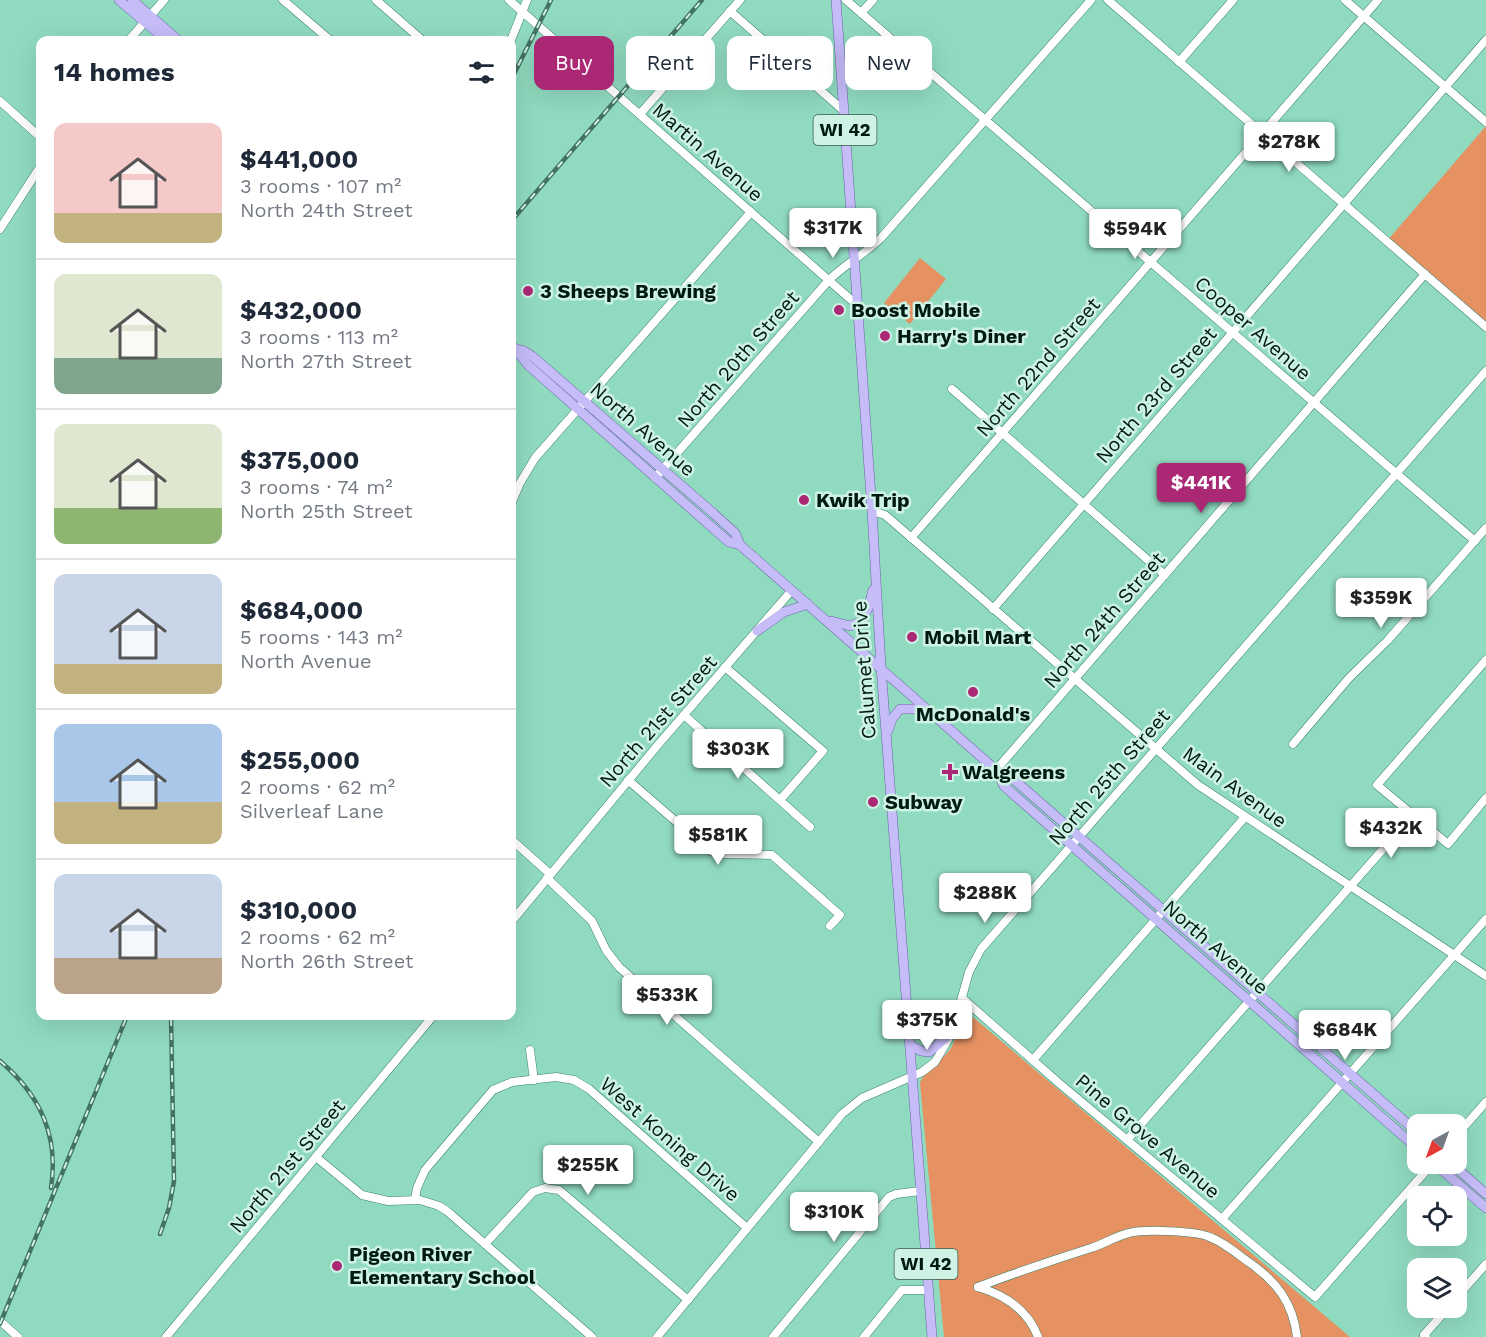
<!DOCTYPE html>
<html lang="en">
<head>
<meta charset="utf-8">
<style>
  :root { --surface:#fff; --page:#f6f6f7; --text:#1f2937; --muted:#747a83; --line:#e0e1e3; --accent:#aa2874 }
  body { margin:0; font-family:"Work Sans",sans-serif; background:var(--page); color:var(--text); height:100vh; display:flex; flex-direction:column; font-size:22px; white-space:nowrap }
  * { box-sizing:border-box; margin:0 }
  p { font-size:20px; color:var(--muted) }
  .icon { flex:none; width:33px; height:33px; fill:none; stroke:currentColor; stroke-width:2; stroke-linecap:round; stroke-linejoin:round }
  .map { position:relative; flex:1; overflow:hidden }
  .details { position:absolute; left:36px; top:36px; width:480px; height:984px; display:flex; flex-direction:column; background:var(--surface); border-radius:12px; box-shadow:0 6px 24px #0002 }
  .details>* { flex:none }
  .top-card { position:absolute; left:534px; top:36px; width:570px; height:54px; display:flex; gap:12px }
  .needle { width:39px; rotate:221deg }
  .tools { position:absolute; left:1407px; top:1114px; display:grid; gap:12px }
  .tools a { display:grid; place-items:center; width:60px; height:60px; border-radius:12px; background:var(--surface); box-shadow:0 6px 24px #0002; font-size:30px }
  .price { position:absolute; translate:-50% -51px; padding:0 14px; border-radius:6px; background:#fff; color:#222; font-size:20px; line-height:39px; filter:drop-shadow(0 2px 3px #0008) }
  .price::after { content:''; position:absolute; left:50%; top:36px; width:18px; height:14px; margin-left:-9px; background:inherit; clip-path:polygon(0 0,100% 0,50% 100%) }
  .price.active { background:var(--accent); color:#fff }
  ul { padding:0; list-style:none }
  li { display:flex; align-items:center; gap:18px; height:150px; padding:0 18px }
  li+li { border-top:2px solid var(--line) }
  li span { display:grid; place-items:center; flex:none; width:168px; height:120px; border-radius:12px; color:#555 }
  li>.icon { margin-inline-start:auto }
  span .icon { width:72px; height:72px; fill:#fffc; stroke-width:1 }
  li b { font-size:26px }
  h2 { display:flex; justify-content:space-between; align-items:center; height:72px; padding:0 18px; font-size:26px }
  .chip { padding:0 21px; border-radius:12px; background:var(--surface); box-shadow:0 6px 24px #0002; font-size:21px; line-height:54px }
  .chip.active { background:var(--accent); color:#fff }
  .map>svg:first-child { display:block }
  .green { fill:#e69161 }
  .lines { fill:none; stroke-linecap:round; stroke-linejoin:round }
  .minor-casing { stroke:#39836c; stroke-width:9 }
  .major-casing { stroke:#6766a4; stroke-width:10 }
  .minor { stroke:#fff; stroke-width:8 }
  .major { stroke:#c5bcf8; stroke-width:9 }
  .rail-casing { stroke:#437362; stroke-width:4.5 }
  .rail { stroke:#cef2e4; stroke-width:2; stroke-dasharray:7; stroke-linecap:butt }
  .poi-dot { fill:#aa2874; stroke:#cef2e4; stroke-width:2 }
  .labels { text-anchor:middle; stroke-width:5; stroke-linejoin:round; paint-order:stroke }
  .shield { fill:#cef2e4; stroke:#3e5b50; stroke-width:1.5 }
  .shield-label { font-size:18px; font-weight:bold; fill:#001a11 }
  .street-label { font-size:20px; fill:#001a11; stroke:#cef2e4 }
  .poi-label { font-size:20px; font-weight:bold; fill:#001a11; stroke:#cef2e4; text-anchor:start }
</style>
</head>
<body>
<div class="map">
<svg width="1486" height="1337" viewBox="0 0 1486 1337">
  <rect width="100%" height="100%" fill="#90dabf"/>
  <g class="green">
    <polygon points="1486,126 1486,327 1387,241"/>
    <polygon points="920,258 946,279 910,324 884,303"/>
    <path d="M970,1017L974,1018L1350,1337H944L920,1083C924,1071 943,1060 951,1048C956,1039 961,1020 970,1017Z"/>
  </g>
  <g class="lines">
    <g class="minor-casing">
      <g id="minor">
        <polyline points="283,0 330,40"/>
        <polyline points="376,0 422,40"/>
        <polyline points="509,0 857,305"/>
        <polyline points="846,0 1475,541"/>
        <polyline points="1108,0 1486,327"/>
        <polyline points="1345,0 1486,122"/>
        <polyline points="730,11 844,111"/>
        <polyline points="861,13 873,0"/>
        <polyline points="129,40 164,0"/>
        <polyline points="511,40 527,0"/>
        <polyline points="1179,62 1233,0"/>
        <polyline points="0,101 40,137"/>
        <polyline points="640,114 740,0"/>
        <polyline points="0,229 40,167"/>
        <polyline points="952,389 1165,575"/>
        <path d="M655,478L829,280C845,264 865,254 881,238L1091,0"/>
        <polyline points="512,502 520,483 535,458 751,212"/>
        <polyline points="872,511 885,515 1198,785 1486,976"/>
        <polyline points="911,538 1378,0"/>
        <polyline points="993,609 1486,40"/>
        <polyline points="1486,660 1377,785 1448,844 1486,798"/>
        <polyline points="725,667 823,751 780,800"/>
        <polyline points="684,715 810,827"/>
        <polyline points="1293,744 1349,678 1388,640 1486,528"/>
        <polyline points="996,770 1425,274"/>
        <polyline points="628,780 710,851 725,854 772,855 840,915 830,926"/>
        <polyline points="512,840 550,874"/>
        <polyline points="547,878 592,921 606,950 619,967 819,1142"/>
        <polyline points="512,921 657,746 792,590"/>
        <polyline points="962,998 1060,1084 1315,1297 1432,1164"/>
        <polyline points="530,1050 534,1080"/>
        <polyline points="1033,1060 1245,817"/>
        <polyline points="1456,1136 1486,1102"/>
        <polyline points="1127,1140 1413,815"/>
        <polyline points="316,1157 362,1195 388,1201 420,1200 439,1206 447,1211 592,1337"/>
        <polyline points="415,1199 417,1188 425,1170 493,1090 512,1082 556,1077 574,1080 589,1089 747,1228"/>
        <polyline points="1222,1219 1486,919"/>
        <polyline points="485,1244 533,1192 545,1188 559,1190 688,1300"/>
        <path d="M978,1287C1015,1273 1053,1260 1091,1248C1104,1244 1116,1236 1129,1233C1144,1229 1192,1231 1207,1236C1222,1241 1236,1253 1250,1263C1277,1282 1293,1303 1297,1337"/>
        <path d="M978,1287C1005,1295 1028,1310 1038,1337"/>
        <polyline points="1456,1298 1486,1264"/>
        <polyline points="0,1321 18,1337"/>
        <polyline points="166,1337 433,1016"/>
        <polyline points="657,1337 842,1114 862,1098 922,1072 935,1062 948,1040 959,1008 969,972 981,949 1486,371"/>
        <polyline points="773,1337 889,1197 896,1194 920,1191"/>
        <polyline points="864,1337 902,1290 927,1290"/>
        <polyline points="1426,1337 1424,1335 1448,1308"/>
      </g>
    </g>
    <g class="major-casing">
      <g id="major">
        <polyline points="119,0 166,40"/>
        <polyline points="132,0 178,40"/>
        <polyline points="836,0 872,511 881,667 932,1337"/>
        <polyline points="512,345 528,365 722,536 729,542 740,545 996,770 1011,777 1418,1133"/>
        <polyline points="515,349 524,351 532,356 713,513 735,533 740,545"/>
        <polyline points="831,621 850,626 862,621 869,606 873,590"/>
        <polyline points="757,631 784,612 808,604"/>
        <polyline points="888,731 892,719 900,709 914,709 931,714"/>
        <polyline points="996,770 1004,786 1418,1149"/>
        <polyline points="910,1045 921,1051 929,1052 950,1034"/>
        <polyline points="1435,1164 1486,1208"/>
        <polyline points="1452,1164 1486,1194"/>
      </g>
    </g>
    <use href="#minor" class="minor"/>
    <use href="#major" class="major"/>
    <g class="rail-casing">
      <g id="rail">
        <polyline points="512,78 551,0"/>
        <polyline points="512,220 702,0"/>
        <path d="M0,1061C40,1095 59,1135 51,1188"/>
        <polyline points="160,1234 169,1208 174,1181 171,1016"/>
        <polyline points="0,1324 127,1016"/>
      </g>
    </g>
    <use href="#rail" class="rail"/>
  </g>
  <g class="poi-dot">
    <circle cx="528" cy="291" r="6"/>
    <circle cx="839" cy="310" r="6"/>
    <circle cx="885" cy="336" r="6"/>
    <circle cx="804" cy="500" r="6"/>
    <circle cx="912" cy="637" r="6"/>
    <circle cx="973" cy="692" r="6"/>
    <path d="M947 763h6v6h6v6h-6v6h-6v-6h-6v-6h6z"/>
    <circle cx="873" cy="802" r="6"/>
    <circle cx="337" cy="1266" r="6"/>
  </g>
  <g class="labels">
    <g class="shield">
      <rect x="813.5" y="115" width="63" height="30" rx="4.5"/>
      <rect x="894.5" y="1249" width="63" height="30" rx="4.5"/>
    </g>
    <g class="shield-label">
      <text x="845" y="136">WI 42</text>
      <text x="926" y="1270">WI 42</text>
    </g>
    <g class="street-label">
      <text transform="translate(708 152) rotate(41)" y="7">Martin Avenue</text>
      <text transform="translate(1253 328) rotate(41)" y="7">Cooper Avenue</text>
      <text transform="translate(738 359) rotate(-49)" y="7">North 20th Street</text>
      <text transform="translate(1038 367) rotate(-49)" y="7">North 22nd Street</text>
      <text transform="translate(1156 395) rotate(-49)" y="7">North 23rd Street</text>
      <text transform="translate(643 429) rotate(41)" y="7">North Avenue</text>
      <text transform="translate(1104 620) rotate(-49)" y="7">North 24th Street</text>
      <text transform="translate(864 670) rotate(-94)" y="7">Calumet Drive</text>
      <text transform="translate(658 721) rotate(-49)" y="7">North 21st Street</text>
      <text transform="translate(1109 777) rotate(-49)" y="7">North 25th Street</text>
      <text transform="translate(1235 787) rotate(36)" y="7">Main Avenue</text>
      <text transform="translate(1216 947) rotate(41)" y="7">North Avenue</text>
      <text transform="translate(1148 1136) rotate(40)" y="7">Pine Grove Avenue</text>
      <text transform="translate(670 1139) rotate(41)" y="7">West Koning Drive</text>
      <text transform="translate(287 1166) rotate(-50)" y="7">North 21st Street</text>
    </g>
    <g class="poi-label">
      <text x="540" y="298">3 Sheeps Brewing</text>
      <text x="851" y="317">Boost Mobile</text>
      <text x="897" y="343">Harry's Diner</text>
      <text x="816" y="507">Kwik Trip</text>
      <text x="924" y="644">Mobil Mart</text>
      <text x="973" y="721" text-anchor="middle">McDonald's</text>
      <text x="962" y="779">Walgreens</text>
      <text x="885" y="809">Subway</text>
      <text x="349" y="1261">Pigeon River<tspan x="349" dy="23">Elementary School</tspan></text>
    </g>
  </g>
</svg>
<div class="tools">
<a><svg class="needle" viewBox="-14 -14 28 28"><path d="M0-13l5 13h-10z" fill="#e53935"/><path d="M0 13l5-13h-10z" fill="#747a83"/></svg></a>
<a><svg class="icon" aria-label="locate" viewBox="0 0 24 24"><circle cx="12" cy="12" r="6"/><path d="M12 2v4M12 18v4M2 12h4M18 12h4"/></svg></a>
<a><svg class="icon" aria-label="layers" viewBox="0 0 24 24"><path d="M12 4l9 5-9 5-9-5zM3 14l9 5 9-5"/></svg></a>
</div>
<b class="price" style="left:1289px;top:173px">$278K</b>
<b class="price" style="left:833px;top:259px">$317K</b>
<b class="price" style="left:1135px;top:260px">$594K</b>
<b class="price active" style="left:1201px;top:514px">$441K</b>
<b class="price" style="left:1381px;top:629px">$359K</b>
<b class="price" style="left:738px;top:780px">$303K</b>
<b class="price" style="left:1391px;top:859px">$432K</b>
<b class="price" style="left:718px;top:866px">$581K</b>
<b class="price" style="left:985px;top:924px">$288K</b>
<b class="price" style="left:667px;top:1026px">$533K</b>
<b class="price" style="left:927px;top:1051px">$375K</b>
<b class="price" style="left:1345px;top:1061px">$684K</b>
<b class="price" style="left:588px;top:1196px">$255K</b>
<b class="price" style="left:834px;top:1243px">$310K</b>
<div class="top-card">
<a class="chip active">Buy</a>
<a class="chip">Rent</a>
<a class="chip">Filters</a>
<a class="chip">New</a>
</div>
<section class="details">
<h2>14 homes<svg class="icon" aria-label="filters" viewBox="0 0 24 24"><path d="M4 7h16M4 17h16"/><circle cx="9" cy="7" r="2"/><circle cx="15" cy="17" r="2"/></svg></h2>
<ul>
<li><span style="background:linear-gradient(#f6c9c9 75%,#c2b280 0)"><svg class="icon" aria-label="home" viewBox="0 0 24 24"><path d="M3 11l9-7 9 7M6 9v11h12V9"/></svg></span><div><b>$441,000</b><p>3 rooms · 107 m²</p><p>North 24th Street</p></div></li>
<li><span style="background:linear-gradient(#dfe7d0 70%,#7fa58c 0)"><svg class="icon" aria-label="home" viewBox="0 0 24 24"><path d="M3 11l9-7 9 7M6 9v11h12V9"/></svg></span><div><b>$432,000</b><p>3 rooms · 113 m²</p><p>North 27th Street</p></div></li>
<li><span style="background:linear-gradient(#dfe7d0 70%,#8fb573 0)"><svg class="icon" aria-label="home" viewBox="0 0 24 24"><path d="M3 11l9-7 9 7M6 9v11h12V9"/></svg></span><div><b>$375,000</b><p>3 rooms · 74 m²</p><p>North 25th Street</p></div></li>
<li><span style="background:linear-gradient(#c9d6e8 75%,#c2b280 0)"><svg class="icon" aria-label="home" viewBox="0 0 24 24"><path d="M3 11l9-7 9 7M6 9v11h12V9"/></svg></span><div><b>$684,000</b><p>5 rooms · 143 m²</p><p>North Avenue</p></div></li>
<li><span style="background:linear-gradient(#a9c7e8 65%,#c2b280 0)"><svg class="icon" aria-label="home" viewBox="0 0 24 24"><path d="M3 11l9-7 9 7M6 9v11h12V9"/></svg></span><div><b>$255,000</b><p>2 rooms · 62 m²</p><p>Silverleaf Lane</p></div></li>
<li><span style="background:linear-gradient(#c9d6e8 70%,#b9a48a 0)"><svg class="icon" aria-label="home" viewBox="0 0 24 24"><path d="M3 11l9-7 9 7M6 9v11h12V9"/></svg></span><div><b>$310,000</b><p>2 rooms · 62 m²</p><p>North 26th Street</p></div></li>
</ul>
</section>
</div>
</body>
</html>
